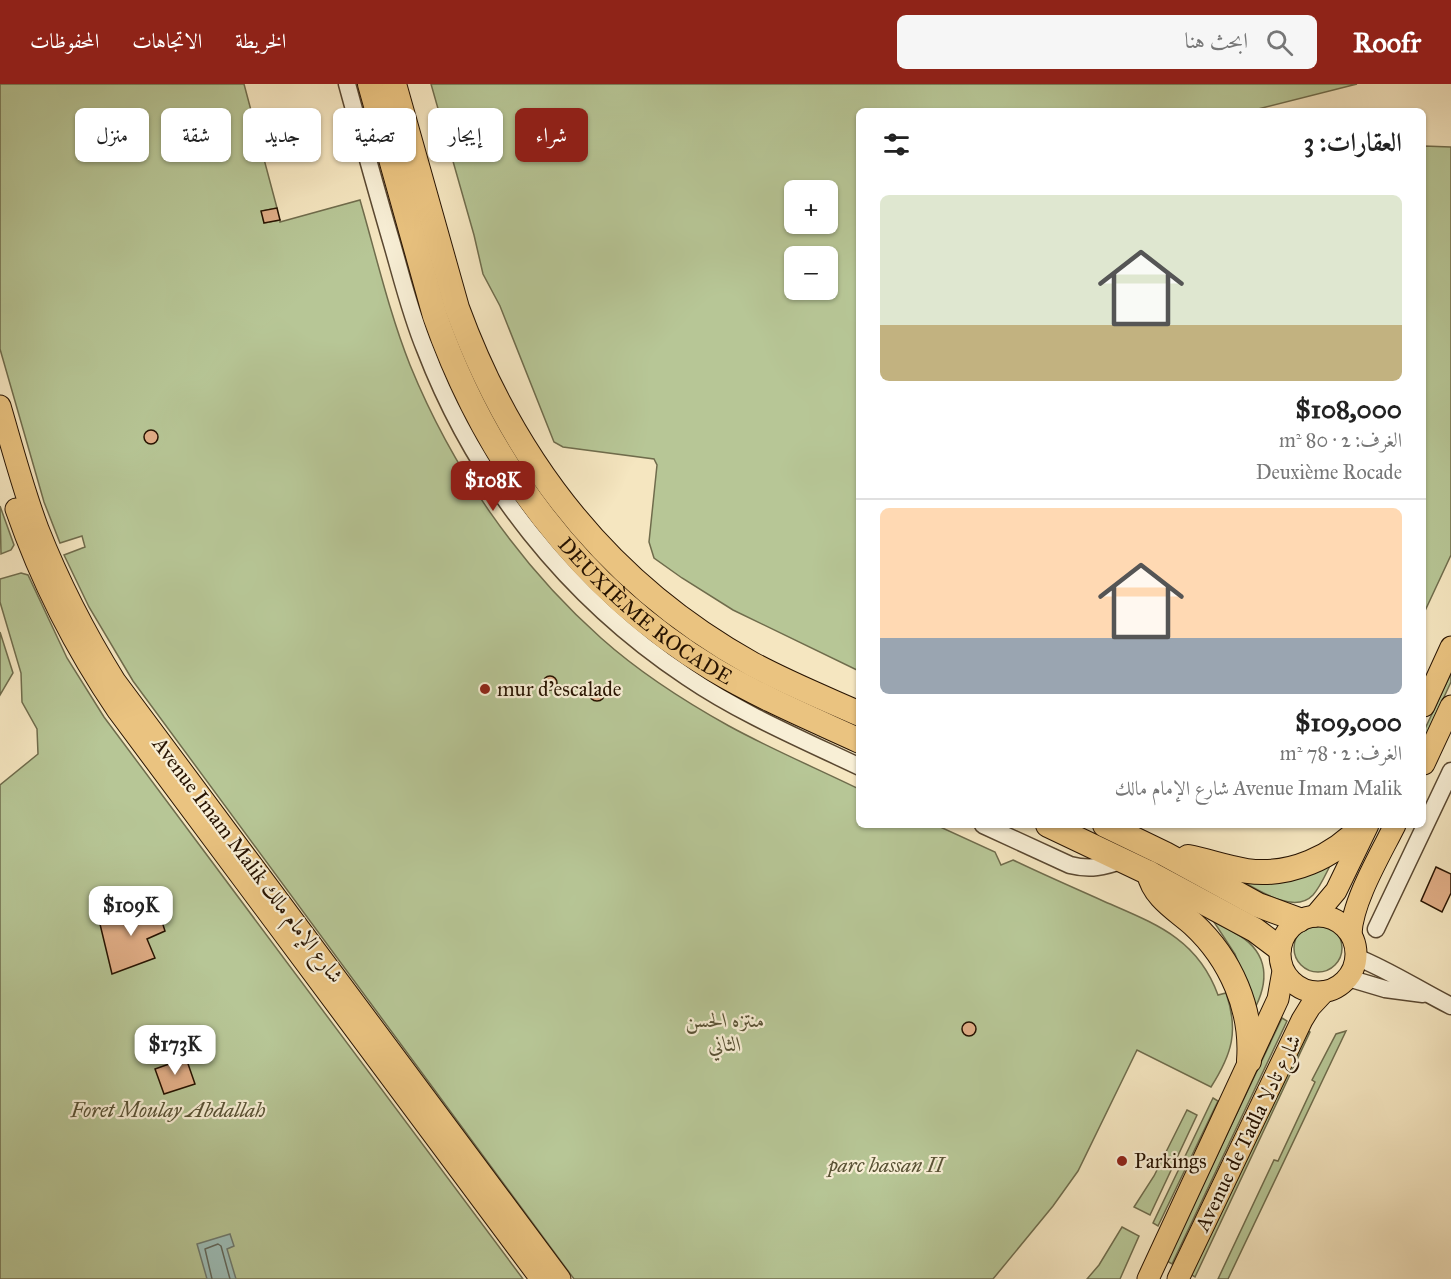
<!DOCTYPE html>
<html lang="ar">
<head>
<meta charset="utf-8">
<style>
  :root { --surface:#fff; --page:#f6f6f6; --text:#222; --muted:#767676; --line:#e0e0e0; --accent:#8f2418 }
  body { margin:0; font-family:"IM FELL Great Primer",Amiri,serif; background:var(--page); color:var(--text); direction:rtl; height:100vh; display:flex; flex-direction:column; font-size:22px; white-space:nowrap }
  * { box-sizing:border-box; margin:0 }
  p { font-size:20px; color:var(--muted) }
  .icon { flex:none; width:33px; height:33px; fill:none; stroke:currentColor; stroke-width:2; stroke-linecap:round; stroke-linejoin:round }
  .map { position:relative; flex:1; overflow:hidden; direction:ltr }
  .details { position:absolute; left:856px; top:24px; width:570px; height:720px; display:flex; flex-direction:column; background:var(--surface); border-radius:9px; box-shadow:0 2px 4px #0004; direction:rtl }
  .details>* { flex:none }
  .guide { position:absolute; left:18px; top:24px; width:570px; height:54px; direction:rtl; display:flex; gap:12px }
  .controls { position:absolute; left:784px; top:96px; display:grid; gap:12px }
  .controls a { display:grid; place-items:center; width:54px; height:54px; border-radius:9px; background:var(--surface); box-shadow:0 2px 4px #0004; font-size:30px }
  .price { position:absolute; translate:-50% -51px; padding:0 14px; border-radius:12px; background:#fff; color:#222; font-size:20px; line-height:39px; filter:drop-shadow(0 2px 3px #0008) }
  .price::after { content:''; position:absolute; left:50%; top:36px; width:18px; height:14px; margin-left:-9px; background:inherit; clip-path:polygon(0 0,100% 0,50% 100%) }
  .price.active { background:var(--accent); color:#fff }
  ul { padding:0; list-style:none }
  li { display:grid; align-content:center; gap:12px; height:318px; padding:0 24px }
  li+li { border-top:2px solid var(--line) }
  li span { display:grid; place-items:center; height:186px; border-radius:9px; color:#555 }
  li>.icon { margin-inline-start:auto }
  span .icon { width:108px; height:108px; fill:#fffc; stroke-width:1 }
  li b { font-size:26px }
  h2 { display:flex; justify-content:space-between; align-items:center; height:72px; padding:0 24px; font-size:26px }
  .chip { padding:0 21px; border-radius:9px; background:var(--surface); box-shadow:0 2px 4px #0004; font-size:21px; line-height:54px }
  .chip.active { background:var(--accent); color:#fff }
  header { display:flex; align-items:center; gap:36px; box-sizing:border-box; height:84px; padding:0 30px; background:var(--accent); color:#fff }
  header strong { font-size:28px }
  nav { display:flex; gap:33px; margin-inline-start:auto; font-size:21px }
  .search { width:420px; height:54px; background:var(--page); display:flex; align-items:center; gap:15px; box-sizing:border-box; padding:0 21px; border-radius:9px; color:var(--muted); font-size:22px }
  .map>svg:first-child { display:block }
  .green { fill:#b7c696; stroke:#6f6c4c; stroke-width:1.5; fill-rule:evenodd }
  .water { fill:#9dbeb8; stroke:#6e7a6f; stroke-width:1.5 }
  .lines { fill:none; stroke-linecap:round; stroke-linejoin:round }
  .shore { stroke:#62685c; stroke-width:1.5 }
  .building { fill:#e1ae87; stroke:#271301; stroke-width:1.5 }
  .minor-casing { stroke:#5a4831; stroke-width:19 }
  .major-casing { stroke:#271301; stroke-width:23 }
  .highway-casing { stroke:#271301; stroke-width:26 }
  .minor { stroke:#f8efd6; stroke-width:16 }
  .major { stroke:#eac380; stroke-width:21 }
  .highway { stroke:#eac380; stroke-width:24 }
  .poi-dot { fill:#8f2418; stroke:#f8efd6; stroke-width:2 }
  .labels { text-anchor:middle; stroke-width:4.5; stroke-linejoin:round; paint-order:stroke }
  .street-label { font-size:21px; fill:#271301; stroke:#f8efd6 }
  .poi-label { font-size:21px; fill:#271301; stroke:#f8efd6; text-anchor:start }
  .park-label { font-size:21px; font-style:italic; fill:#595235; stroke:#f8efd6 }
</style>
</head>
<body>
<header>
<strong>Roofr</strong>
<div class="search"><svg class="icon" aria-label="search" viewBox="0 0 24 24"><circle cx="10" cy="10" r="6"/><path d="M15 15l6 6"/></svg>ابحث هنا</div>
<nav><a>الخريطة</a><a>الاتجاهات</a><a>المحفوظات</a></nav>
</header>
<div class="map">
<svg width="1451" height="1195" viewBox="0 0 1451 1195">
  <rect width="100%" height="100%" fill="#f5e6c0"/>
  <filter id="stains"><feTurbulence type="fractalNoise" baseFrequency=".00333" numOctaves="4"/><feColorMatrix values="0 0 0 0 .2 0 0 0 0 .09 0 0 0 0 .02 0 0 0 .5 -.17"/></filter>
  <radialGradient id="worn" r=".72"><stop offset=".6" stop-color="#630" stop-opacity="0"/><stop offset="1" stop-color="#630" stop-opacity=".3"/></radialGradient>
  <g class="green">
    <path d="M0,0H244L277,124L262,127L264,139L280,136V138L360,116C376,171 389,228 410,281C452,384 518,480 601,554C639,588 684,617 729,642C771,665 816,684 859,705L860,741H936L995,768L1001,781L1013,776C1042,790 1072,803 1101,816C1153,839 1197,853 1218,911L1226,909C1239,947 1232,970 1211,1003L1137,966L1078,1087L1053,1122L993,1195H574L133,597L89,523L64,471L85,463L82,452L60,459L44,418L0,265Z"/>
    <path d="M431,0H1357L1250,27H860L859,587L733,526L682,494L654,474L649,458L657,381L654,375L563,363L554,358L500,222L483,190L474,151ZM795,106H828V140H795ZM795,172H828V206H795Z"/>
    <polygon points="1424,62 1451,63 1451,471 1424,529"/>
    <polygon points="0,422 14,461 11,466 1,470"/>
    <polygon points="21,489 28,491 67,574 104,633 523,1195 0,1195 0,701 38,670 37,645 22,618 21,589 0,518 0,495"/>
    <polygon points="0,548 13,589 0,611"/>
    <polygon points="1451,589 1451,598 1424,656 1424,647"/>
    <path d="M1332,778C1326,789 1321,802 1313,811C1293,832 1254,803 1235,793Z"/>
    <path d="M1214,838C1221,840 1228,845 1235,849C1265,865 1271,891 1256,922L1235,870Z"/>
    <circle cx="1318" cy="864" r="24"/>
    <polygon points="1282,934 1287,937 1172,1180 1167,1177"/>
    <polygon points="1305,945 1310,948 1195,1193 1190,1190"/>
    <polygon points="1346,947 1228,1195 1218,1195 1274,1076 1278,1077 1315,998 1312,996 1336,950"/>
    <polygon points="1213,1014 1218,1017 1158,1142 1153,1139"/>
    <polygon points="1187,1026 1197,1031 1150,1131 1134,1123 1154,1092"/>
    <polygon points="1122,1143 1139,1152 1120,1195 1087,1195 1099,1181"/>
  </g>
  <polygon class="water" points="230,1150 234,1162 227,1165 236,1195 207,1195 197,1160"/>
  <g class="lines">
    <polyline class="shore" points="212,1195 205,1165 218,1160 221,1162 230,1195"/>
  </g>
  <g class="building">
    <polygon points="277,124 280,136 264,139 261,127"/>
    <circle cx="151" cy="353" r="7"/>
    <circle cx="550" cy="599" r="7"/>
    <circle cx="597" cy="609" r="8"/>
    <polygon points="1436,783 1451,790 1451,809 1442,828 1421,817"/>
    <polygon points="156,819 165,847 147,855 155,874 112,890 99,836"/>
    <circle cx="969" cy="945" r="7"/>
    <polygon points="186,974 195,1000 164,1010 155,985"/>
  </g>
  <g class="lines">
    <g class="minor-casing">
      <g id="minor">
        <path d="M347,0C361,51 375,102 390,153C401,190 410,229 425,265C476,398 568,514 687,593C740,629 801,655 860,683"/>
        <path d="M983,741L1070,781C1090,786 1104,783 1123,776"/>
        <polyline points="1376,845 1451,687"/>
        <path d="M1356,873C1389,886 1419,906 1451,922"/>
        <polyline points="1348,894 1385,905 1423,910"/>
      </g>
    </g>
    <g class="major-casing">
      <g id="major">
        <path d="M0,322C12,363 23,405 38,445C59,498 85,549 115,597L560,1195"/>
        <path d="M16,425C41,497 75,564 118,627L541,1195"/>
        <polyline points="1424,622 1451,563"/>
        <polyline points="1424,680 1451,622"/>
        <circle cx="1318" cy="870" r="38"/>
        <polyline points="1315,832 1336,807 1368,741"/>
        <path d="M1351,850C1352,818 1380,771 1395,741"/>
        <polyline points="1148,1195 1278,915 1283,887"/>
        <polyline points="1178,1195 1302,936 1310,923 1324,908"/>
      </g>
    </g>
    <g class="highway-casing">
      <g id="highway">
        <path id="s1" d="M370,0L435,232C486,377 580,505 713,585C760,613 810,634 860,657"/>
        <path d="M394,0L457,224C513,377 608,500 752,580C787,599 824,614 860,630"/>
        <polyline points="1048,741 1149,789 1255,846 1279,864"/>
        <polyline points="1105,741 1165,770 1258,821 1299,836"/>
        <path d="M1188,773C1208,777 1227,784 1247,787C1290,793 1334,773 1363,741"/>
        <path d="M1149,789C1154,813 1176,825 1193,840C1231,875 1253,926 1249,977"/>
      </g>
    </g>
    <use href="#minor" class="minor"/>
    <use href="#major" class="major"/>
    <use href="#highway" class="highway"/>
  </g>
  <g class="poi-dot">
    <circle cx="485" cy="605" r="6"/>
    <circle cx="1122" cy="1077" r="6"/>
  </g>
  <g class="labels">
    <g class="street-label">
      <text dy="7" stroke="none"><textPath href="#s1" startOffset="610">DEUXIÈME ROCADE</textPath></text>
      <text transform="translate(248 776) rotate(53)" y="7">Avenue Imam Malik شارع الإمام مالك</text>
      <text transform="translate(1248 1049) rotate(-64)" y="7">Avenue de Tadla شارع تادلا</text>
    </g>
    <g class="poi-label">
      <text x="497" y="612">mur d'escalade</text>
      <text x="1134" y="1084">Parkings</text>
    </g>
    <g class="park-label">
      <text x="725" y="943">منتزه الحسن<tspan x="725" dy="24">الثاني</tspan></text>
      <text x="168" y="1033">Foret Moulay Abdallah</text>
      <text x="886" y="1088">parc hassan II</text>
    </g>
  </g>
  <rect width="100%" height="100%" filter="url(#stains)"/>
  <rect width="100%" height="100%" fill="url(#worn)"/>
</svg>
<div class="controls">
<a>+</a>
<a>−</a>
</div>
<b class="price active" style="left:493px;top:428px">$108K</b>
<b class="price" style="left:131px;top:853px">$109K</b>
<b class="price" style="left:175px;top:992px">$173K</b>
<div class="guide">
<a class="chip active">شراء</a>
<a class="chip">إيجار</a>
<a class="chip">تصفية</a>
<a class="chip">جديد</a>
<a class="chip">شقة</a>
<a class="chip">منزل</a>
</div>
<section class="details">
<h2>العقارات: 3<svg class="icon" aria-label="filters" viewBox="0 0 24 24"><path d="M4 7h16M4 17h16"/><circle cx="9" cy="7" r="2"/><circle cx="15" cy="17" r="2"/></svg></h2>
<ul>
<li><span style="background:linear-gradient(#dfe7d0 70%,#c2b280 0)"><svg class="icon" aria-label="home" viewBox="0 0 24 24"><path d="M3 11l9-7 9 7M6 9v11h12V9"/></svg></span><div><b>$108,000</b><p>الغرف: 2 · 80 m²</p><p>Deuxième Rocade</p></div></li>
<li><span style="background:linear-gradient(#ffd9b3 70%,#9aa5b1 0)"><svg class="icon" aria-label="home" viewBox="0 0 24 24"><path d="M3 11l9-7 9 7M6 9v11h12V9"/></svg></span><div><b>$109,000</b><p>الغرف: 2 · 78 m²</p><p>Avenue Imam Malik شارع الإمام مالك</p></div></li>
</ul>
</section>
</div>
</body>
</html>
